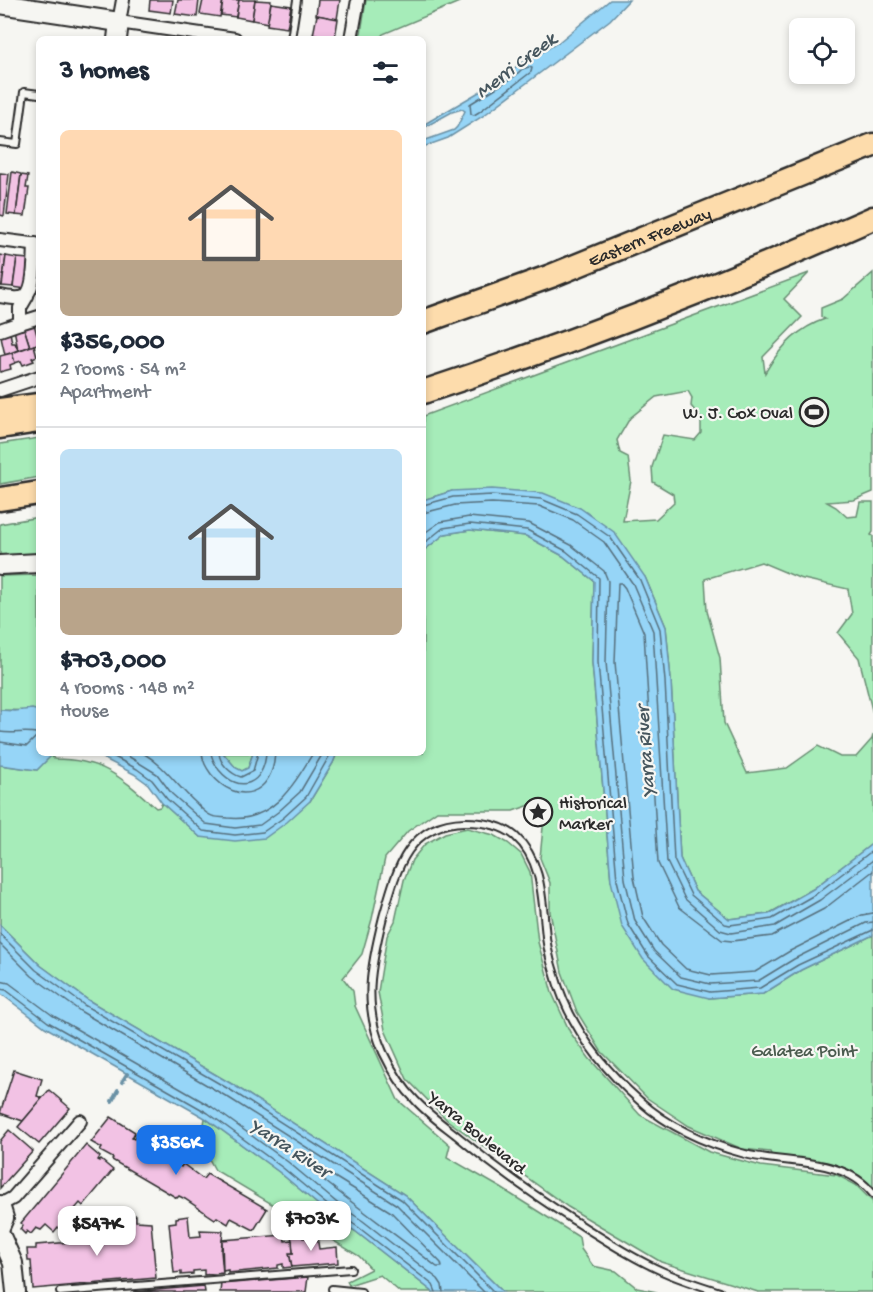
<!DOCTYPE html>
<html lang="en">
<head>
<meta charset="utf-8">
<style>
  :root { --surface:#fff; --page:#f2f2f3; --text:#1f2937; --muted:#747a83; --line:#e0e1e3; --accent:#1a73e8 }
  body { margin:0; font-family:"Gochi Hand",sans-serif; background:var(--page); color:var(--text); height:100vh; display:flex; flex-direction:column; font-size:22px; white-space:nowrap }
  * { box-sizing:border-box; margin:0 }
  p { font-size:20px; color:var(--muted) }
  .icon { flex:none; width:33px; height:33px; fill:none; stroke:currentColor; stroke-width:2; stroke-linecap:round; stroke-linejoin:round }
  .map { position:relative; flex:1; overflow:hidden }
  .sheet { position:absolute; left:36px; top:36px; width:390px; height:720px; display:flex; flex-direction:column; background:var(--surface); border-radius:9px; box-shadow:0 3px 9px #0003 }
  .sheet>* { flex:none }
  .controls { position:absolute; left:789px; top:18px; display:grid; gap:12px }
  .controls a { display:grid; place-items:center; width:66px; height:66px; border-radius:9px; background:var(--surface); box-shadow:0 3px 9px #0003; font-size:30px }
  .price { position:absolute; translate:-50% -51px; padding:0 14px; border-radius:12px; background:#fff; color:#222; font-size:20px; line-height:39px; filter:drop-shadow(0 2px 3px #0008) }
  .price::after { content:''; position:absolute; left:50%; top:36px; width:18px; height:14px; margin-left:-9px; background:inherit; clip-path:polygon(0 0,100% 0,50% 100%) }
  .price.current { background:var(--accent); color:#fff }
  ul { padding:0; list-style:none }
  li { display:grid; align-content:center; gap:12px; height:318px; padding:0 24px }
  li+li { border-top:2px solid var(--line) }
  li span { display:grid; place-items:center; height:186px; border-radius:9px; color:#555 }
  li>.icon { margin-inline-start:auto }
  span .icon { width:108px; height:108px; fill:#fffc; stroke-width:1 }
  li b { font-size:26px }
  h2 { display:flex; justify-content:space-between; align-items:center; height:72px; padding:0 24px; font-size:26px }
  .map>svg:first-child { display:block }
  .green { fill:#a6ecb9; stroke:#688c72; stroke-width:1.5; fill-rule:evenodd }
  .water { fill:#96d5f7; stroke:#6b91a5; stroke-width:1.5 }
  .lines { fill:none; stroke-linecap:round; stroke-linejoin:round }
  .shore { stroke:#566f7d; stroke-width:1.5 }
  .stream { stroke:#6b91a5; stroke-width:4 }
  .building { fill:#f2c2e4; stroke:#2b2b2b; stroke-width:1.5 }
  .lane-casing { stroke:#2b2b2b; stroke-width:10 }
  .street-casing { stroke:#2b2b2b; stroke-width:16 }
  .secondary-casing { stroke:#2b2b2b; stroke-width:22 }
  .highway-casing { stroke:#2b2b2b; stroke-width:27 }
  .lane { stroke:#f6f6f2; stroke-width:6 }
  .street { stroke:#f6f6f2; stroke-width:12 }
  .secondary { stroke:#f6f6f2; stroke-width:18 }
  .highway { stroke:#fddcac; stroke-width:22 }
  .labels { text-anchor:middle; stroke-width:4.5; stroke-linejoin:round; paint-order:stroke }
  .street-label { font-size:18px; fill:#2b2b2b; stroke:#f6f6f2 }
  .poi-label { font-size:18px; fill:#2b2b2b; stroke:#f6f6f2; text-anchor:end }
  .park-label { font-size:18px; fill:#4a5b4e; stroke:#f6f6f2 }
  .water-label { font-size:20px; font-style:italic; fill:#46565e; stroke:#f6f6f2 }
</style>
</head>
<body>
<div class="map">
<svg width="873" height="1292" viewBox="0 0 873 1292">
  <rect width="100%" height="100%" fill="#f6f6f2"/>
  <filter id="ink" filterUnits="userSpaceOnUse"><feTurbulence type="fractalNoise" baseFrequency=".0167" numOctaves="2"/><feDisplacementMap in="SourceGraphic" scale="12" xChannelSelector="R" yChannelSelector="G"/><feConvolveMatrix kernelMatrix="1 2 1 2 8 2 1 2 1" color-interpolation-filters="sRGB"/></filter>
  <g filter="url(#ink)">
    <g class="green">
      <polygon points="366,0 464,0 383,34 379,39 356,39 356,35 361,33"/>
      <path d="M809,273L784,299L802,317L763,357L765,373C779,348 798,328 825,319L821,317V308L843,299L873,273V492L854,500L827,502L836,507L847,517L857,516L860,502H873V532L871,535L873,536V714L859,658L838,633L852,614L848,589L799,578L761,562L705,579L707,611L720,658L724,723L747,773L787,768L818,746L840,757H856L872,739L873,735V843L813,889L768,914L729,919L695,891L680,858L671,680L666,627L645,577L452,491L423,500V416ZM688,391L692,398L691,406L701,418V433L695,440L663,435L652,467L653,482L673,494L674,502L656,519L623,521L631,481L628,457L620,453L617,440L630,418L656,397Z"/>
      <polygon points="39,438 39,477 0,484 0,444"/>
      <polygon points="39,517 39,554 0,556 0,524"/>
      <path d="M470,530L526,536L563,556L594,581L592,662L611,881L709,998L763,994L801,970L873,935V1188L841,1170L773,1159L770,1152L742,1149L689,1126L647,1098L601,1051L577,1012L562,972L550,912V883L540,858L545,807L542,801L513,811H437L408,831L385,858L372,919L362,954L343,978L353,991L355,1006L398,1100L450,1145L447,1157L501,1188L579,1237L581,1249L593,1266L616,1271L637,1288L657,1292H503L405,1195L235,1086L88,1000L40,965L0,925V765L37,770L51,755L54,759C103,759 121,777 156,808L160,807L162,803L200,837L310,801L333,763L337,753H423V551L445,534Z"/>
      <polygon points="39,575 39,711 0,710 0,576"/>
      <polygon points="223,753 253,753 248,768 242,771 236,768"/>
      <polygon points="467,828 494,835 508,843 521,854 530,872 538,942 552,993 570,1032 589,1058 640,1115 709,1152 761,1166 837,1175 856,1185 873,1202 873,1292 758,1292 661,1262 568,1207 447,1120 407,1079 385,1030 378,992 387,936 395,921 404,880 412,860 425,844 445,833"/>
      <polygon points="205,1118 279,1172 334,1218 355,1231 433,1292 400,1292 380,1275 349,1285 347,1281 371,1269 359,1256 215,1170 201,1144"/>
    </g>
    <g class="water">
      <polygon points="610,0 629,0 610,20 483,116 448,138 423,147 423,141 454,130 457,127 465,111 462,109 452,112 423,128 423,125 491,85 512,71 519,64 531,59 559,42"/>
      <polygon points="492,489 543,493 580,508 614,532 645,577 666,627 671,680 680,858 695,891 729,919 769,914 813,889 873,843 873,935 801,970 763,994 709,998 673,989 643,959 622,926 611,881 592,662 594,581 563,556 526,536 470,530 445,534 423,551 423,500 452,491"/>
      <polygon points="32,709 39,711 39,753 54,753 37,770 0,765 0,710 15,711"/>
      <polygon points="93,753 223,753 236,768 242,771 248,768 253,753 337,753 333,763 310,801 287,822 265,838 235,841 200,837 162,803 148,784 134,774"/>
      <polygon points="0,925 40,965 88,1000 235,1086 405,1195 503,1292 433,1292 355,1231 334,1218 279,1172 205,1118 45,1027 0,993"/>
    </g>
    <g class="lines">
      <g class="shore">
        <polygon points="529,67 532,68 531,72 479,112 474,115 471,114 470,104 515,76 522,69"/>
        <polyline points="423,505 453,497 492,495 541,499 577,514 610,537 640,580 660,629 665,681 674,860 691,895 725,924 730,925 772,919 816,894 873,850"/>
        <polyline points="423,513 455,505 492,503 539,506 573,520 604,542 633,584 653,631 667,862 685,899 720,930 731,933 775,926 820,900 873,860"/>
        <polyline points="423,534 440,522 469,517 529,523 571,545 604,571 608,581 606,662 625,879 635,921 654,951 681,977 710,984 758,981 794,959 866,923 873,922"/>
        <polyline points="423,544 443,528 470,524 527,530 566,551 599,578 598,662 617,880 628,924 648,956 677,984 710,992 760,988 798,965 873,930"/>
        <path d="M0,732C12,734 25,731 36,733L37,736L27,746L0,742"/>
        <polyline points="107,753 137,769 152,780 167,799 203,831 235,835 263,832 283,818 306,797 331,753"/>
        <polyline points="123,753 157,774 172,794 206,824 235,828 260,825 278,812 300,792 323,753"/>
        <path d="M143,753C164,765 177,786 196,803C200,807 205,813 210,815C214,818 223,817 228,818C272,823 293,786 313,753"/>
        <path d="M202,753C203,762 206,767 211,774C238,807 273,795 275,753"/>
        <path d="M211,753C212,760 215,764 219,770C240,795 264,784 266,753"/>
        <path d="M219,753C220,764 231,774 241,777L253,771L258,753"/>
        <polyline points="873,871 824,909 772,936 732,941 722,940 679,907 658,863 644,633 625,588 621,583 618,583 615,662 634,877 643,917 661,945 686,969 711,975 755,972 790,951 862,915 873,913"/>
        <polyline points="0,934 36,970 84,1005 232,1091 402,1200 494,1292"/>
        <polyline points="0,944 32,976 80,1011 229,1098 397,1205 484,1292"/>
        <polyline points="0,981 9,983 52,1015 212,1107 288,1162 342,1207 363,1221 438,1279 442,1285 443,1292"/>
        <polyline points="0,989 6,990 48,1022 208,1113 283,1168 337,1213 358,1227 433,1285 436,1292"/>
        <path d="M304,1158L391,1212L441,1263L442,1267H437C393,1232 346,1200 303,1163Z"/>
      </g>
      <g class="stream">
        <polyline points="122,1082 127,1074"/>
        <polyline points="112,1101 118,1090"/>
      </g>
    </g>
    <g class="building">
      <polygon points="150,0 173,0 171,13 149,10"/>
      <polygon points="178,0 199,0 197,17 175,14"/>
      <polygon points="203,0 223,0 220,17 200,14"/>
      <polygon points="223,0 239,0 236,17 221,15"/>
      <polygon points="239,0 255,0 252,20 236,17"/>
      <polygon points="255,0 271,1 268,23 252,20"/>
      <polygon points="318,0 340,0 337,19 316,15"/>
      <polygon points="271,3 291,6 287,28 267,25"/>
      <polygon points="317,15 338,19 335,38 313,35"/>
      <polygon points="12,172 21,174 16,215 7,214"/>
      <polygon points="0,173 9,174 4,216 0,215"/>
      <polygon points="21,175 28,176 26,188 29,188 25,216 16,215"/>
      <polygon points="0,255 6,256 2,286 0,286"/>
      <polygon points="6,256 17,258 13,287 2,286"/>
      <polygon points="17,258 29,259 26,289 13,287"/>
      <polygon points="34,324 37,335 39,335 39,343 30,347 23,325"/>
      <polygon points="23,325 30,347 18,350 14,329"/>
      <polygon points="10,332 12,343 15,343 18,350 5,355 0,333"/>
      <polygon points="34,345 37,356 32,358 34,361 23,365 21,361 15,363 12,353"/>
      <polygon points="12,353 15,363 10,365 11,369 0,372 0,356"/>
      <polygon points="14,1070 42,1079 37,1096 43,1098 23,1121 0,1113"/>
      <polygon points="49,1090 70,1108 39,1144 18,1127"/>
      <polygon points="111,1117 135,1132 132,1138 134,1139 136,1135 157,1147 154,1151 157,1153 159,1150 179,1162 178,1165 181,1167 183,1164 203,1179 207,1174 267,1209 254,1230 231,1218 228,1224 217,1217 215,1219 185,1199 179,1196 177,1198 112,1160 113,1158 100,1151 102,1148 91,1142"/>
      <polygon points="9,1130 33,1151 0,1188 0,1141"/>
      <polygon points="86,1145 100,1157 98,1160 100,1161 101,1160 113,1170 83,1206 80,1203 74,1210 77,1212 62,1230 58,1227 54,1232 46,1225 41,1230 36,1228 31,1234 27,1231 25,1234 20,1229 23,1225 21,1223"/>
      <polygon points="136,1215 136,1221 151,1222 156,1278 33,1289 31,1261 28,1261 27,1249 36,1249 36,1245 94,1240 94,1233 107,1232 106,1222 113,1222 113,1217"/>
      <polygon points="188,1216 190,1237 201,1236 200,1230 223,1231 221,1251 223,1273 204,1275 204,1270 193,1271 193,1274 181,1275 181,1272 174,1273 169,1223 176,1222 176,1218"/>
      <polygon points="303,1233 303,1238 317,1236 319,1249 337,1247 338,1263 292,1267 289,1253 293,1253 291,1234"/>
      <polygon points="284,1235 285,1241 292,1240 293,1253 289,1253 292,1267 283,1268 283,1264 278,1265 278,1268 228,1273 228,1270 223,1271 222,1240"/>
      <polygon points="308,1277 306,1292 220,1292 221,1284"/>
      <polygon points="204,1286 205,1292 133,1292"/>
    </g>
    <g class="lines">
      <g class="lane-casing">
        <g id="lane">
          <polyline points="291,39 297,0"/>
          <polyline points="0,142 17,144 24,92 39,94"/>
          <polyline points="332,1289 361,1292"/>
          <polyline points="60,1292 351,1269"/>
          <path d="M720,1292C701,1286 682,1280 664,1272C632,1258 602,1238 573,1220C532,1194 493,1166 456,1135C442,1124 428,1114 416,1101C402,1087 391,1069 383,1052C362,1005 371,965 383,917C396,871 407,823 465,822C481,822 502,825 515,836C541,859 542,895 545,927C546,942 549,957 554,972C568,1024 600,1066 640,1101C670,1128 707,1144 745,1154C787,1165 844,1156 873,1194"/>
        </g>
      </g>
      <g class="street-casing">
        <g id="street">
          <polyline points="123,0 119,22 235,39"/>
          <polyline points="351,39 358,0"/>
          <polyline points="0,240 39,245"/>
          <path d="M0,296C6,297 14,299 20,298C36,297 34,258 35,244"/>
          <polyline points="20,323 39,317"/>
          <polyline points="0,330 20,323 20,308 27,296"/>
          <polyline points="0,390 39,377"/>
          <polyline points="0,1205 13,1198 80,1121"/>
        </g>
      </g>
      <g class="secondary-casing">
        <g id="secondary">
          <polyline points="0,4 119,22 117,39"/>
          <polyline points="0,565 39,563"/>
          <polyline points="0,1205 4,1218 0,1227"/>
          <polyline points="0,1234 13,1263 16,1292"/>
        </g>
      </g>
      <g class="highway-casing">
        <g id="highway">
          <path id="s1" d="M423,322L551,276L873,145"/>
          <path d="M423,392C576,342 726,283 873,218"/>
          <polyline points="0,410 39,405"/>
          <polyline points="0,427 39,421"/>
          <polyline points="0,499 39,493"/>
        </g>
      </g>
      <use href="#lane" class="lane"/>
      <use href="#street" class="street"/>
      <use href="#secondary" class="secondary"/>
      <use href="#highway" class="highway"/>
    </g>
  </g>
  <defs>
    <g id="stadium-ring" transform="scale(1.5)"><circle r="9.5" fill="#f6f6f2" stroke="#2b2b2b" stroke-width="1.5"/><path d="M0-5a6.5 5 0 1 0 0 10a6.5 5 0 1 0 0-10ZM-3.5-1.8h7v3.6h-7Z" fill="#2b2b2b"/></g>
    <g id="sight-ring" transform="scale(1.5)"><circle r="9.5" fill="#f6f6f2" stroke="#2b2b2b" stroke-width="1.5"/><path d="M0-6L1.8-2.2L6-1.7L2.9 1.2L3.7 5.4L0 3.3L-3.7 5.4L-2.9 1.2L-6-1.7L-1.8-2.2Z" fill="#2b2b2b"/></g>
  </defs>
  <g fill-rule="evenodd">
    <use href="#stadium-ring" x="814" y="412"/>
    <use href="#sight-ring" x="538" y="812"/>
  </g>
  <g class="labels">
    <g class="street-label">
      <text dy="6" stroke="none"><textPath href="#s1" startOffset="242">Eastern Freeway</textPath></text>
      <text transform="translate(478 1132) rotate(39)" y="6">Yarra Boulevard</text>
    </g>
    <g class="poi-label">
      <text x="793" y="418">W. J. Cox Oval</text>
      <text x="559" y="808" text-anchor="start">Historical<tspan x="559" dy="21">Marker</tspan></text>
    </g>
    <g class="park-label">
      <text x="804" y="1056">Galatea Point</text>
    </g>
    <g class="water-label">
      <text transform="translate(515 64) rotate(-37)" y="7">Merri Creek</text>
      <text transform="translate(644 752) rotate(-94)" y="7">Yarra River</text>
      <text transform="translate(291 1147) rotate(33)" y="7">Yarra River</text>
    </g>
  </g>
</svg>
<div class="controls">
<a><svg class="icon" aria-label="locate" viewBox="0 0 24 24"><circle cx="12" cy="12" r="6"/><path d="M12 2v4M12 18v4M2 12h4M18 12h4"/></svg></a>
</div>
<b class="price current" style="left:176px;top:1176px">$356K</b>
<b class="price" style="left:311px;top:1252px">$703K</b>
<b class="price" style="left:97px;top:1257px">$547K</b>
<section class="sheet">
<h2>3 homes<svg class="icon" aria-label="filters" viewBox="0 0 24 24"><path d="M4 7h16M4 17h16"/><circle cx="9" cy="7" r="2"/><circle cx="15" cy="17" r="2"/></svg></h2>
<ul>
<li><span style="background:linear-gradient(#ffd9b3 70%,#b9a48a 0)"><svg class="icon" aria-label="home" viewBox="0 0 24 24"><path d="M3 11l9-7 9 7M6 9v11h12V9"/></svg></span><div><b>$356,000</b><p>2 rooms · 54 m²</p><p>Apartment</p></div></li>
<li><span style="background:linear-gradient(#bfe0f5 75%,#b9a48a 0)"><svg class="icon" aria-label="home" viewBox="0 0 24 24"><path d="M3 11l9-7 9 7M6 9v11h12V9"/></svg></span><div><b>$703,000</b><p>4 rooms · 148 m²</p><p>House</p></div></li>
</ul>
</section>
</div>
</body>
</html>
